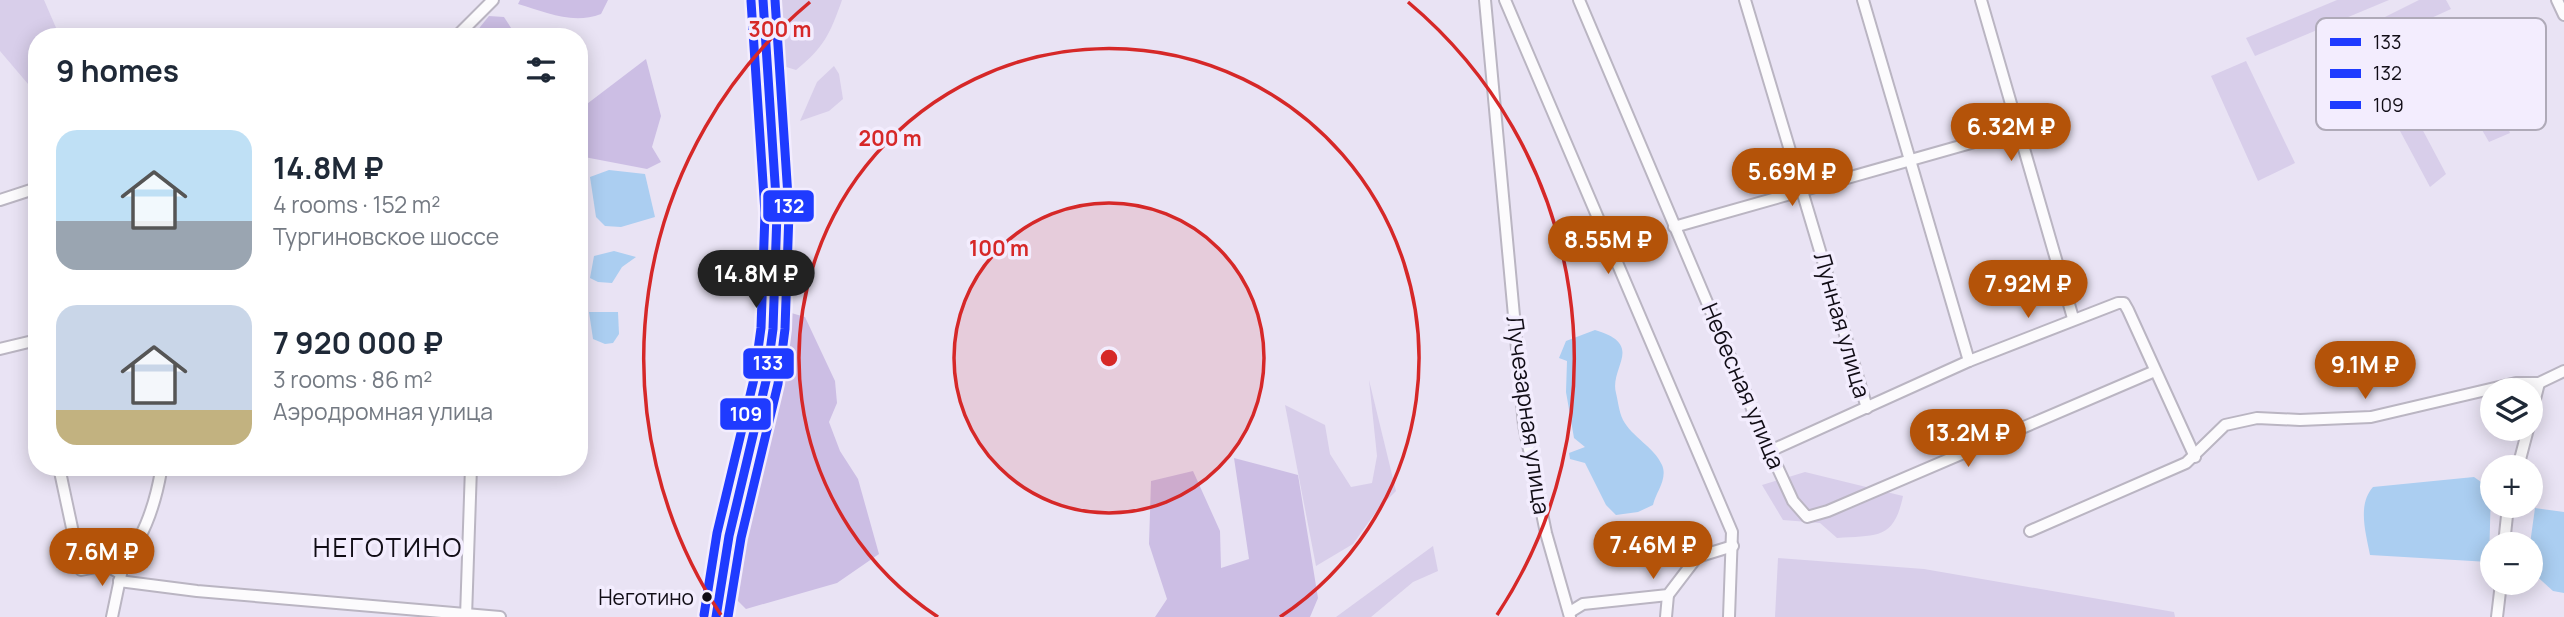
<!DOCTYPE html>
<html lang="en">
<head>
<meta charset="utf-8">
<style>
  :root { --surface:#fff; --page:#f2f2f3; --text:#1f2937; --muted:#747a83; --accent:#b45309 }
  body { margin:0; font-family:Manrope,sans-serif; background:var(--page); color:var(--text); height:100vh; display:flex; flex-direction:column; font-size:26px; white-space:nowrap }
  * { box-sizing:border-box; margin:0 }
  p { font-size:23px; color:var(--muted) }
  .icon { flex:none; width:38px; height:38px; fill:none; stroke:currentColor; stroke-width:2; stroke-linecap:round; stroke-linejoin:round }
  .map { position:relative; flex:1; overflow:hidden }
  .drawer { position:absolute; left:28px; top:28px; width:560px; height:448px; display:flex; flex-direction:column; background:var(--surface); border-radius:28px; box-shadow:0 4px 18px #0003 }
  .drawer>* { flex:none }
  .buttons { position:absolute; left:2480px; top:378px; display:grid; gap:14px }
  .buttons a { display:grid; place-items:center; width:63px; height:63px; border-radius:50%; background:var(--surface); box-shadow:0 4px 18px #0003; font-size:35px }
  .price { position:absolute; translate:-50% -60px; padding:0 16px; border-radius:24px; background:var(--accent); color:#fff; font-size:23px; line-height:46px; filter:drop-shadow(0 2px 4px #0008) }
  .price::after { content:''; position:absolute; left:50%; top:42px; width:21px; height:16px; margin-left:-10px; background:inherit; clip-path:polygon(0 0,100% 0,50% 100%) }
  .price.active { background:#222; color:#fff }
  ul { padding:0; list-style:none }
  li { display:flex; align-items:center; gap:21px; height:175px; padding:0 28px }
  li span { display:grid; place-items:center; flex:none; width:196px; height:140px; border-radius:21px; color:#555 }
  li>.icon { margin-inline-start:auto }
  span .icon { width:84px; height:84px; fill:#fffc; stroke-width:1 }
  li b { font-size:30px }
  h2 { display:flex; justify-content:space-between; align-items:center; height:84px; padding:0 28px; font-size:30px }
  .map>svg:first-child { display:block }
  .green { fill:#d8ceea }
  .forest { fill:#ccbee4 }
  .water { fill:#abcef1 }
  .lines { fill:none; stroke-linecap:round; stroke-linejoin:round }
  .minor-casing { stroke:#bab5c2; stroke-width:14 }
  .secondary-casing { stroke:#bab5c2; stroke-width:19 }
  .minor { stroke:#fcfbfd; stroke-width:10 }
  .secondary { stroke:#fcfbfd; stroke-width:16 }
  .bus-1-casing { stroke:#f3edfe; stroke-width:14 }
  .bus-2-casing { stroke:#f3edfe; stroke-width:14 }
  .bus-3-casing { stroke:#f3edfe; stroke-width:14 }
  .bus-1 { stroke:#1f3bff; stroke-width:9 }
  .bus-2 { stroke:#1f3bff; stroke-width:9 }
  .bus-3 { stroke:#1f3bff; stroke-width:9 }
  .ring { fill:none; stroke:#d62828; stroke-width:3.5 }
  .bus-dot { fill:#110d16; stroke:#f3edfe; stroke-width:2.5 }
  .labels { text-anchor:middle; stroke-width:7; stroke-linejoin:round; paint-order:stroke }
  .bus-label { font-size:21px; fill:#110d16; stroke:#f3edfe; text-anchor:end }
  .street-label { font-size:23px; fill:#110d16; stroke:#f3edfe }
  .quarter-label { font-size:26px; letter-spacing:2px; fill:#110d16; stroke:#f3edfe }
  .key { fill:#f3edfe; stroke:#afaab8; stroke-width:2 }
  .key-label { font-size:19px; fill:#110d16 }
  .centre { fill:#d62828; stroke:#f3edfe; stroke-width:3.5 }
  .ring-label { font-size:21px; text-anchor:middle; font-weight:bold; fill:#d62828; stroke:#f3edfe; stroke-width:7; stroke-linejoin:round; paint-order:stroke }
  .line-badge { stroke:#f3edfe; stroke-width:2.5 }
  .badge-label { font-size:19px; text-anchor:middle; font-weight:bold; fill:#fff }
</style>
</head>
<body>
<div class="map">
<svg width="2564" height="617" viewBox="0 0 2564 617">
  <rect width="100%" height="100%" fill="#e9e3f4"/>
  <g class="green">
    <polygon points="0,0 44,0 60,37 37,37 37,90 34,91 0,51"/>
    <path d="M778,0H842C830,34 824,47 796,70L783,66Z"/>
    <polygon points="2337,0 2389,0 2255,56 2246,38"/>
    <polygon points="2419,0 2446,0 2451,9 2381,41 2373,23"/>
    <polygon points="2246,61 2295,163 2258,181 2211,76"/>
    <polygon points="834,66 839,74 843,99 829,111 800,121 817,82"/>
    <polygon points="2465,70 2482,70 2510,133 2489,142 2451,76"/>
    <polygon points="2403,93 2446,174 2430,187 2384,101"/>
    <polygon points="1369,380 1396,491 1378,509 1353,544 1316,566 1285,405 1325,425 1330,454 1351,487 1372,483 1377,456"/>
    <path d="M1805,472L1903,496C1894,540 1877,535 1837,538L1820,523L1783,520L1762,485Z"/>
    <polygon points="1433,546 1438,571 1413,582 1371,617 1336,617"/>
    <polygon points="1778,558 1924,569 2174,612 2175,617 1775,617"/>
  </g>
  <g class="forest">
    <path d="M520,0H608L601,14C572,25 546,12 518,4Z"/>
    <polygon points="489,16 504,17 517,37 472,37"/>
    <polygon points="646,59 661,116 652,147 661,162 647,169 579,156 579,110"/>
    <polygon points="788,312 805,317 835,381 837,403 829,422 840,451 858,479 879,554 837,583 746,609 731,594 740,534 762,470"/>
    <polygon points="1234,458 1298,475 1318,598 1310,617 1155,617 1167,599 1149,544 1151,481 1193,471 1220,531 1221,568 1249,559"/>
  </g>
  <g class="water">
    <polygon points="609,170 645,174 655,217 621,227 605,226 596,217 590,177"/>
    <polygon points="614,251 636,257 622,267 612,283 598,282 590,278 594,256"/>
    <polygon points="589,312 618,312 619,334 613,343 605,344 593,339"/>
    <path d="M1595,330C1646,345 1609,367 1616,393C1618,401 1619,412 1623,420C1632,437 1654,447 1662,465C1668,479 1656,492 1653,505L1638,512L1616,515L1606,505L1585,463L1570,459L1569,453L1585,447L1574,438L1566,392L1567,361L1559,358L1566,341Z"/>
    <path d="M2474,477L2491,489L2489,562L2370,555C2366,533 2357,505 2373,487Z"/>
    <polygon points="2535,508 2564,512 2564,593 2553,591 2531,571 2530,544"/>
  </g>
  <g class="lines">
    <g class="minor-casing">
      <g id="minor">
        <polyline points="1485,0 1524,425 1546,533 1570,617"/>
        <polyline points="1505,0 1732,532 1729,617"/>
        <polyline points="1579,0 1770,451 1793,501 1807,517 1828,511 2155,371"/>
        <polyline points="1745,0 1867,408"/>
        <polyline points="1863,0 1969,361"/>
        <polyline points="1981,0 2073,318"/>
        <polyline points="2557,0 2564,15"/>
        <polyline points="456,37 493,0"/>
        <polyline points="0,200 37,188"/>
        <polyline points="1674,227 2017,130"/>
        <polyline points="0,349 37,340"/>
        <polyline points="2530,419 2539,383"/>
        <polyline points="1770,451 1969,361 2118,303 2124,303 2128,310 2195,457"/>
        <polyline points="59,467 81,570 106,565 121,574 112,617"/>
        <polyline points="2518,467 2528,429"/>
        <polyline points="2030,531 2186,463 2225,425 2257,418 2300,420 2371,417 2516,383 2539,383 2564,371"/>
        <polyline points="2504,544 2508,506"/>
        <path d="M119,572C142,539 154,511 161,471"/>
        <polyline points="119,581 197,591 500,617"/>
        <polyline points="1570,612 1583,604 1668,595 1697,557 1733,546"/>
        <polyline points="466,617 471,467"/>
        <polyline points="1666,617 1668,595"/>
        <polyline points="2497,617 2501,583"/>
      </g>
    </g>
    <g class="secondary-casing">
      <polyline id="secondary" points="716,617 729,536 766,381 773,329 777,213 763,0"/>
    </g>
    <use href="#minor" class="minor"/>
    <use href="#secondary" class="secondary"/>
    <g class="bus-1-casing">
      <polyline id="bus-1" points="716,617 729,536 766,381 773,329 777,213 763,0"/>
    </g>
    <g class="bus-2-casing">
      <polyline id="bus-2" points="728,617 741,538 778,384 785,329 789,212 775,0"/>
    </g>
    <g class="bus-3-casing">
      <polyline id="bus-3" points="704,615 717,533 754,379 761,328 765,213 751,1"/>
    </g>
    <use href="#bus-1" class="bus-1"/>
    <use href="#bus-2" class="bus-2"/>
    <use href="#bus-3" class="bus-3"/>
  </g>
  <circle cx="1109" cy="358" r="155" fill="#d62828" fill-opacity=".12"/>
  <g class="ring">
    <circle cx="1109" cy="358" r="155"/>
    <path d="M938 617A310 310 0 1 1 1280 617"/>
    <path d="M721 615A465 465 0 0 1 810 2M1408 2A465 465 0 0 1 1497 615"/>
  </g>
  <circle class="bus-dot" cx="707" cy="597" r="6"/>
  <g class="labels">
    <g class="bus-label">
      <text x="694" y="605">Неготино</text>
    </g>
    <g class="street-label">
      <text transform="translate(1842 325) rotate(74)" y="8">Лунная улица</text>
      <text transform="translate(1743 386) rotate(67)" y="8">Небесная улица</text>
      <text transform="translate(1528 415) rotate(82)" y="8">Лучезарная улица</text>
    </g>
    <g class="quarter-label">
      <text x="388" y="557">НЕГОТИНО</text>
    </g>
  </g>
  <rect x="2316" y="18" width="230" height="112" rx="10" class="key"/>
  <rect x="2330" y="38" width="31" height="8" fill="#1f3bff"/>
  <rect x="2330" y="69" width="31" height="9" fill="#1f3bff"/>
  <rect x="2330" y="101" width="31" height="8" fill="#1f3bff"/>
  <g class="key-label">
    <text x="2373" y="49">133</text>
    <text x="2373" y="80">132</text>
    <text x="2373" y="112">109</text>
  </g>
  <circle cx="1109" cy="358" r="10" class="centre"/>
  <g class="ring-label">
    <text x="780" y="37">300 m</text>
    <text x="890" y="146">200 m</text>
    <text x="999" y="256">100 m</text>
  </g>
  <g class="line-badge">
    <rect x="762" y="189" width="53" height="34" rx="7" fill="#1f3bff"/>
    <rect x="742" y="347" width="53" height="33" rx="7" fill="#1f3bff"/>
    <rect x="719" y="397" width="53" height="34" rx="7" fill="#1f3bff"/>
  </g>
  <g class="badge-label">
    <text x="789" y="213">132</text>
    <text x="768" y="370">133</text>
    <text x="746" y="421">109</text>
  </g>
</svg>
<div class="buttons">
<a><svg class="icon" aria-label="layers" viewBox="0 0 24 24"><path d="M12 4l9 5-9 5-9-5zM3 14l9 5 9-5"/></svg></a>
<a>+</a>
<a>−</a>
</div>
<b class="price" style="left:2011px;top:163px">6.32M ₽</b>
<b class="price" style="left:1792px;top:208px">5.69M ₽</b>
<b class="price" style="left:1608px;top:276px">8.55M ₽</b>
<b class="price active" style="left:756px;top:310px">14.8M ₽</b>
<b class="price" style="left:2028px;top:320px">7.92M ₽</b>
<b class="price" style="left:2365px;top:401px">9.1M ₽</b>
<b class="price" style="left:1968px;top:469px">13.2M ₽</b>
<b class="price" style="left:1653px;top:581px">7.46M ₽</b>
<b class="price" style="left:102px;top:588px">7.6M ₽</b>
<section class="drawer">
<h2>9 homes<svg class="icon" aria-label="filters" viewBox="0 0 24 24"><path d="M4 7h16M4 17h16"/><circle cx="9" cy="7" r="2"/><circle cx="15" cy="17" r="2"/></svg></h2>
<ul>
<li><span style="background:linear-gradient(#bfe0f5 65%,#9aa5b1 0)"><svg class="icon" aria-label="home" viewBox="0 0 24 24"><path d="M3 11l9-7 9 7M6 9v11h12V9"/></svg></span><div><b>14.8M ₽</b><p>4 rooms · 152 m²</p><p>Тургиновское шоссе</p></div></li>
<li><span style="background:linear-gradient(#c9d6e8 75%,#c2b280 0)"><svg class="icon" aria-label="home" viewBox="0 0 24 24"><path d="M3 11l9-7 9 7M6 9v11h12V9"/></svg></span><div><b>7 920 000 ₽</b><p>3 rooms · 86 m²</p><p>Аэродромная улица</p></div></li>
</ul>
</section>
</div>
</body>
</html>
